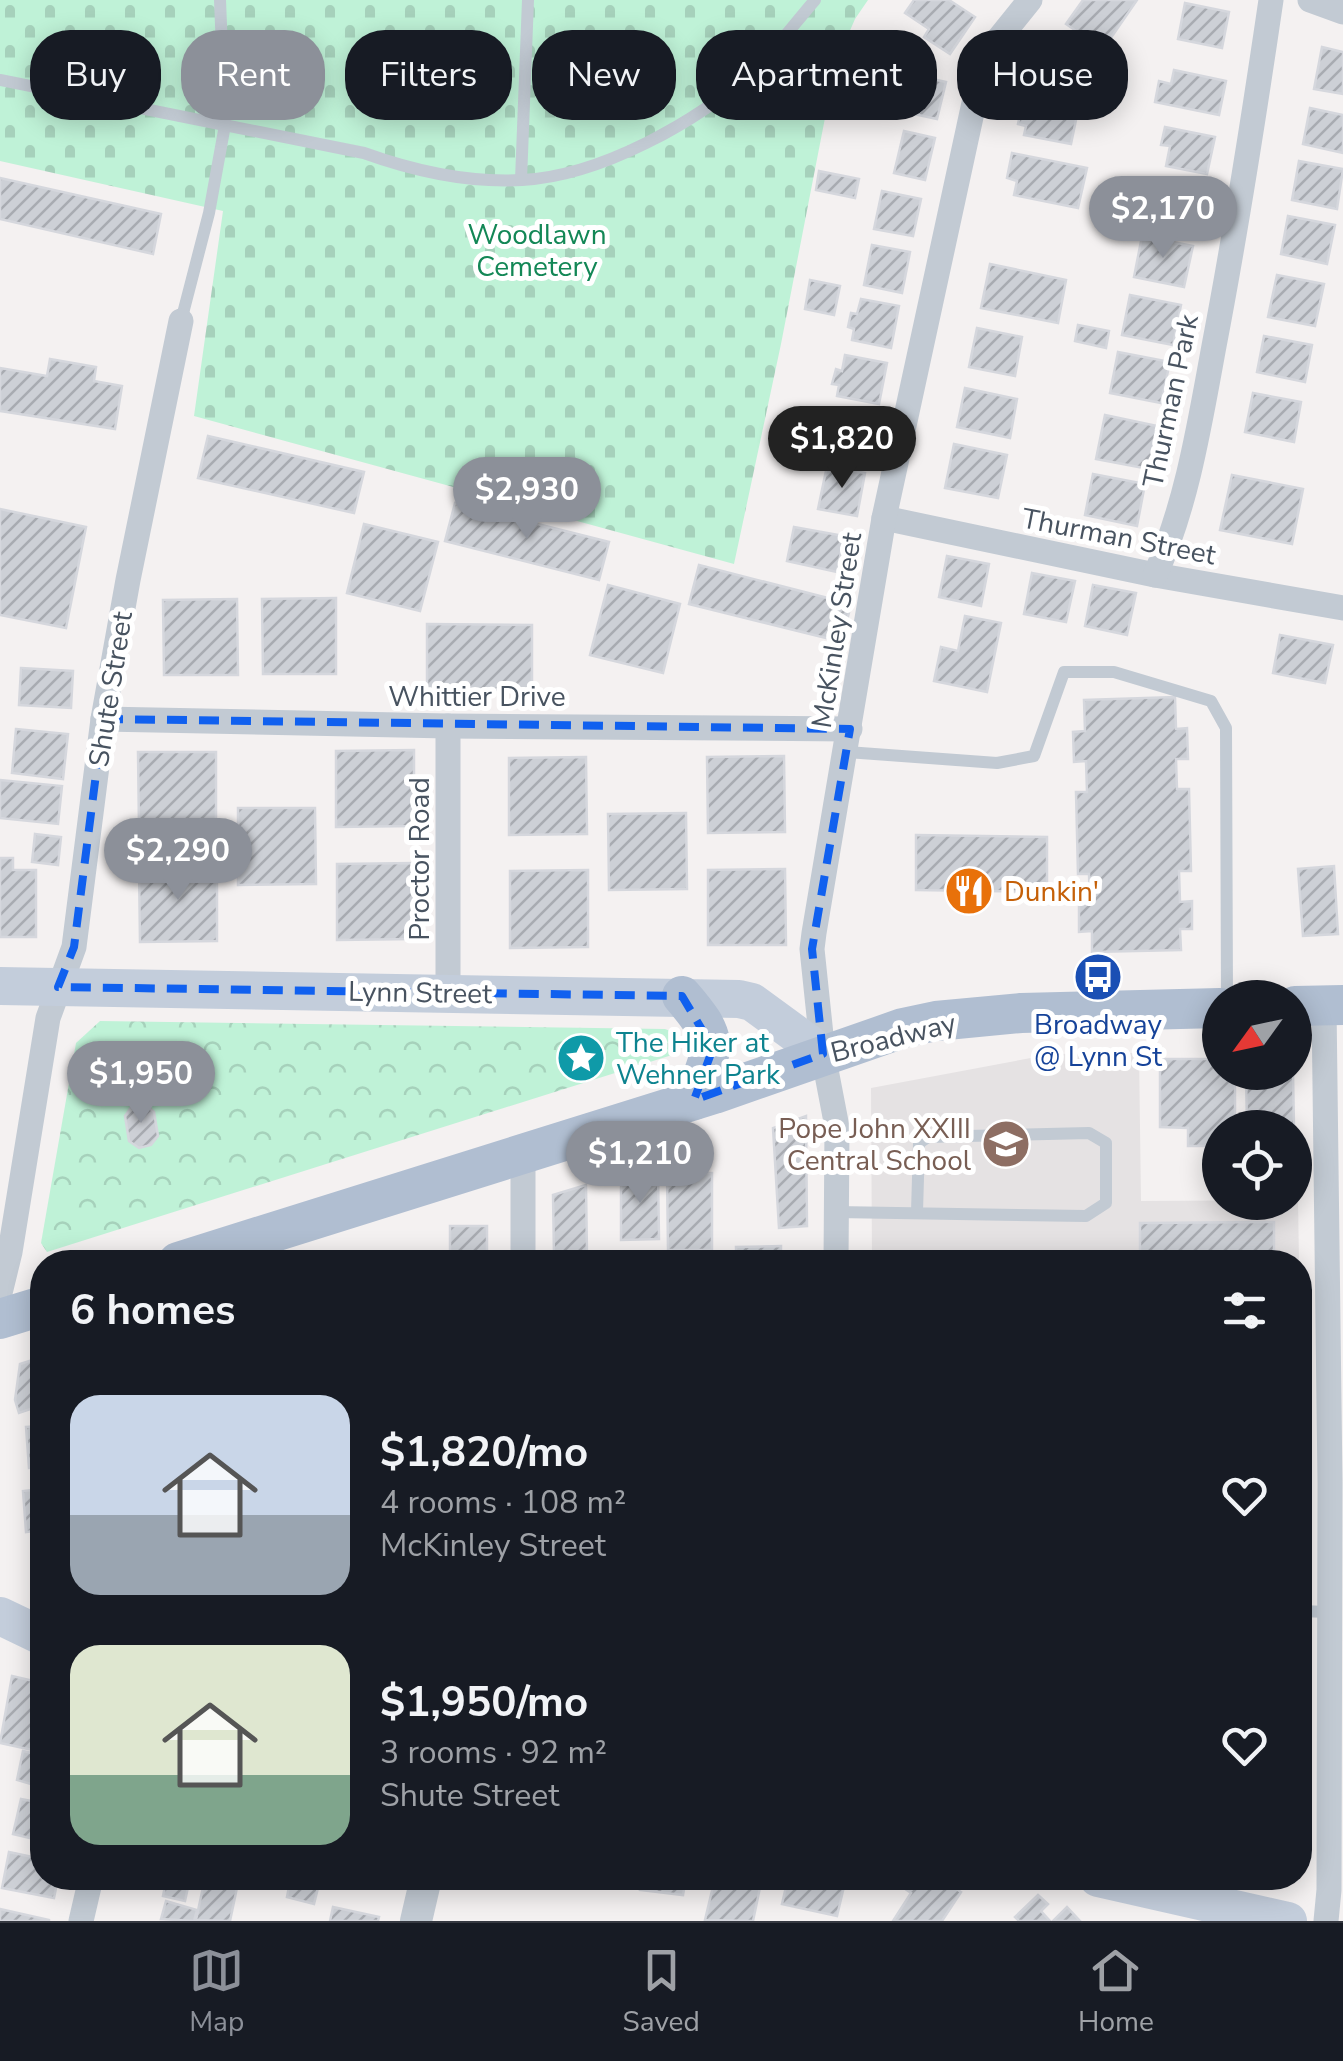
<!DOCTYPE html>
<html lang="en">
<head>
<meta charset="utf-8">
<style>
  :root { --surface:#171b24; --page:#20242c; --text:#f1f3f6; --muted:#9ea1a6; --line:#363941; --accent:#8c9099 }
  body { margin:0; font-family:"Nunito Sans",sans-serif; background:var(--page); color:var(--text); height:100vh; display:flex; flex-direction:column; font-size:38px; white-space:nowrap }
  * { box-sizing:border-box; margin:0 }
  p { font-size:32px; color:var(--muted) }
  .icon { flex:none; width:55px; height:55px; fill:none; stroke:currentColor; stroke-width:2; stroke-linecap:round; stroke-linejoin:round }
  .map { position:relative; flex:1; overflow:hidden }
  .side { position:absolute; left:30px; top:1250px; width:1282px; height:640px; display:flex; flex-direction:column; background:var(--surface); border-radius:40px; box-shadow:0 5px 25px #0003 }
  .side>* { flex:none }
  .guide { position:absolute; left:30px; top:30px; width:1285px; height:90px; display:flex; gap:20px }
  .needle { width:65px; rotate:237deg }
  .fabs { position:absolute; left:1202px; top:980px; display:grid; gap:20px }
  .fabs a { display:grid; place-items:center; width:110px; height:110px; border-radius:50%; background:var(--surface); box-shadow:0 5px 25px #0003; font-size:50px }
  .price { position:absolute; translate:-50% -85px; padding:0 22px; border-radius:35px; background:var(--accent); color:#fff; font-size:32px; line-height:65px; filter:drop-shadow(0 2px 5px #0008) }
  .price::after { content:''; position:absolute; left:50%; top:60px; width:30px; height:22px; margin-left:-15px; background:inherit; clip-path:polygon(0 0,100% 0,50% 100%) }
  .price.on { background:#222; color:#fff }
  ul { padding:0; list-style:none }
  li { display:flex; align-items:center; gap:30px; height:250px; padding:0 40px }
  li span { display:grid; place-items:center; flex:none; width:280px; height:200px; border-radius:30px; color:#555 }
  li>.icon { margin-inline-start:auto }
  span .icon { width:120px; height:120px; fill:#fffc; stroke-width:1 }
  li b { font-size:42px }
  h2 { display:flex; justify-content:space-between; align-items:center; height:120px; padding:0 40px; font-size:42px }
  .tag { padding:0 35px; border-radius:40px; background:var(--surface); box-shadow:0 5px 25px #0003; font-size:35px; line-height:90px }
  .tag.on { background:var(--accent); color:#fff }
  .menu { display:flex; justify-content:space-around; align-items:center; height:140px; border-top:2px solid var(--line); background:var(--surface); font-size:28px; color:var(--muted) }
  .menu a { display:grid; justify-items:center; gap:5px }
  .menu .on { color:var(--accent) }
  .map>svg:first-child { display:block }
  .education { fill:#e5e2e3 }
  .cemetery { fill:url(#cemetery-stones) }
  .park { fill:url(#park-crowns) }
  .building { fill:url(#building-hatch); stroke:#d5d7dd; stroke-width:2.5 }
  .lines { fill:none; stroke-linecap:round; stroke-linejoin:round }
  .service { stroke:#c2cad3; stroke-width:12 }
  .minor { stroke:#c2cad3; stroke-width:25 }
  .tertiary { stroke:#c2cad3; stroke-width:32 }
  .secondary { stroke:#c3cddb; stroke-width:38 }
  .primary { stroke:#b0bed1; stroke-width:40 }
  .marked { fill:none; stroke:#1060ef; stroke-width:8; stroke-dasharray:20 12; stroke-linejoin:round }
  .labels { text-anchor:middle; stroke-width:10; stroke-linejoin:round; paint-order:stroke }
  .park-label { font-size:28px; fill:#138756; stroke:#fff }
  .street-label { font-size:28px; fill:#485360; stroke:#fff }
  .food-label { font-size:28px; fill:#c56008; stroke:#fff; text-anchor:start }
  .transit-label { font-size:28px; fill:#164399; stroke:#fff }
  .culture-label { font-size:28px; fill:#0d838f; stroke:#fff; text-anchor:start }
  .education-label { font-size:28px; fill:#785e54; stroke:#fff; text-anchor:end }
</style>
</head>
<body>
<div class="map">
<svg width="1343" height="1921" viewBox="0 0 1343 1921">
  <defs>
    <pattern id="cemetery-stones" width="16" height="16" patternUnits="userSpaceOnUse" patternTransform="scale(2.5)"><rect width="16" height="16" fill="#bff2d7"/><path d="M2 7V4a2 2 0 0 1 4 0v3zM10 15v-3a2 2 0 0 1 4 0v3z" fill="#a6d1bb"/></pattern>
    <pattern id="park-crowns" width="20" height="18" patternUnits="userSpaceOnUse" patternTransform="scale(2.5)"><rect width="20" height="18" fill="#bff2d7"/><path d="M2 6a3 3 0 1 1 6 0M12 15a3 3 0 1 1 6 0" fill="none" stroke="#a6d1bb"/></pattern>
    <pattern id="building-hatch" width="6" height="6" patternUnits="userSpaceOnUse" patternTransform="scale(2.5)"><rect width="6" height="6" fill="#cdd0d6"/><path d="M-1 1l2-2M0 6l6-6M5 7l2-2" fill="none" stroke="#a8abb1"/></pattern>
  </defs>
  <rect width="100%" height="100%" fill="#f4f1f1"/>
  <g class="education">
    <polygon points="1139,1053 1141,1201 1298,1200 1299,1262 872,1262 871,1088 1052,1054"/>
    <polygon points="1300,1362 1303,1645 1300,1645"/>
  </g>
  <polygon class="cemetery" points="0,0 868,0 855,19 829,79 825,118 781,344 734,564 194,416 223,211 0,161"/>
  <polygon class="park" points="100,1021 665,1029 676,1033 679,1041 677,1051 672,1055 47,1252 41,1243 76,1043"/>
  <g class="building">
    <polygon points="914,0 949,0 975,17 950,54 924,37 929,29 905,13"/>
    <polygon points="1083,0 1137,0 1097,58 1076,44 1082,35 1066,24"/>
    <polygon points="1185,3 1229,12 1222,48 1178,39"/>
    <polygon points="1322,47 1343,52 1343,94 1314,89"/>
    <polygon points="1091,57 1114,75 1098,96 1075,79"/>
    <polygon points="1174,70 1226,81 1219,115 1155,102 1159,81 1171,84"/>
    <polygon points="905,73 946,82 937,119 886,108 891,85 902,87"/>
    <polygon points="1024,95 1070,103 1068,112 1077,115 1071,144 1024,135 1026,126 1018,124"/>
    <polygon points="1310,108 1343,115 1343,153 1303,144"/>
    <polygon points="1165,127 1215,137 1207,174 1166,166 1170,146 1161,145"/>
    <polygon points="904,131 935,138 925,180 894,173"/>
    <polygon points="1012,153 1087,168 1078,208 1014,195 1017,181 1007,178"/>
    <polygon points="1299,161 1343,169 1337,209 1292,200"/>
    <polygon points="819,171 859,179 855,198 816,190"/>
    <polygon points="0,178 161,214 153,254 0,219"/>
    <polygon points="1154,178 1204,189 1196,231 1145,221"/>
    <polygon points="882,191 921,199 913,236 874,229"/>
    <polygon points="1288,216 1335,225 1327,264 1281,254"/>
    <polygon points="1142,236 1193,246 1184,287 1134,277"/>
    <polygon points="872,245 910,252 902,293 864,285"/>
    <polygon points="990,264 1066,280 1058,323 981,308"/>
    <polygon points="1277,275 1324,284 1315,326 1268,317"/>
    <polygon points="810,280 840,286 834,315 805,309"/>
    <polygon points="1130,295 1181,305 1173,345 1122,335"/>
    <polygon points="861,299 899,306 891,348 852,340 854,329 848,327 851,313 857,314"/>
    <polygon points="1078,325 1109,331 1106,348 1075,341"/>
    <polygon points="977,328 1022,337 1015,376 969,367"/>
    <polygon points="1264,336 1312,345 1305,382 1257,372"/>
    <polygon points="1118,352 1170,362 1161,403 1110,393"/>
    <polygon points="845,355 887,363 879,404 837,396 839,385 832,384 836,369 842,371"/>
    <polygon points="50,359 96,367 94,381 122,386 115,429 0,411 0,368 47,376"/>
    <polygon points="965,388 1017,399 1010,438 957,427"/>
    <polygon points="1253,393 1301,402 1294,442 1245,432"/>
    <polygon points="838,408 877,416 868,460 829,452"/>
    <polygon points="1105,415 1157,426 1149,469 1096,459"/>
    <polygon points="208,436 364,472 354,513 198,478"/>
    <polygon points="954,444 1007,455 998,498 945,488"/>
    <polygon points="827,466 865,473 857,516 818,509"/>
    <polygon points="1093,474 1145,484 1137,526 1085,515"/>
    <polygon points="1232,475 1303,489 1292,544 1220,530"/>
    <polygon points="455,503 609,542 599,580 445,541"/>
    <polygon points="0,509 86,527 66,628 0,615"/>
    <polygon points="364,524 438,542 420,611 347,593"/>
    <polygon points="794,527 844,536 837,572 787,561"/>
    <polygon points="947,556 989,564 981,606 939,597"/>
    <polygon points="699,565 851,604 842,642 689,604"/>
    <polygon points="1032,573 1075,581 1066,622 1024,614"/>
    <polygon points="608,585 680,604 663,673 590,655"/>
    <polygon points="1093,585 1136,593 1127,635 1085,626"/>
    <polygon points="336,598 336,674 263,674 262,599"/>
    <polygon points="237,599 238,675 164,675 163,600"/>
    <polygon points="965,616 1001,623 987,692 934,681 941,647 958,651"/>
    <polygon points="427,624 532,625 532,690 427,689"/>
    <polygon points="1280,635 1333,645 1325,683 1273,673"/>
    <polygon points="21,668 73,671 71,708 19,705"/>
    <polygon points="1175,697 1176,729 1187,728 1188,759 1176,759 1177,789 1189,789 1191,871 1179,871 1180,902 1192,901 1192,929 1180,929 1181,950 1092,952 1092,931 1079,932 1079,904 1090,904 1089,874 1078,874 1076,792 1087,792 1086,761 1074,762 1073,732 1085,731 1084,700"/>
    <polygon points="16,729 68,734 63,779 12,773"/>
    <polygon points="414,750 414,826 336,827 336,751"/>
    <polygon points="138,752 216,752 216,828 139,829"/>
    <polygon points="784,756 785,832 708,833 707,757"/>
    <polygon points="586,757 587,834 509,835 509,758"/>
    <polygon points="0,780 62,786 58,824 0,818"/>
    <polygon points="238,808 315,808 316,884 238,885"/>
    <polygon points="686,813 687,889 609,890 608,814"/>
    <polygon points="35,834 61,837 58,865 32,862"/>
    <polygon points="916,835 1047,837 1047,892 916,890"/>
    <polygon points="0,858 13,858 13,870 36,870 36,937 0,937"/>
    <polygon points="415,863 415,939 337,940 337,864"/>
    <polygon points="217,865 217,941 140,942 139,866"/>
    <polygon points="1334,866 1338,934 1303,936 1298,869"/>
    <polygon points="785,869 786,945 708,945 708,870"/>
    <polygon points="588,870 588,947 510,948 510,871"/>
    <polygon points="1160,1059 1220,1059 1220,1072 1235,1072 1235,1128 1220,1128 1220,1146 1188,1146 1188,1128 1160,1127"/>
    <polygon points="1246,1072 1293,1072 1294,1128 1247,1128"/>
    <polygon points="145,1104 154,1112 158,1136 151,1145 139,1148 129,1141 125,1116 132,1106"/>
    <polygon points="806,1116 807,1226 779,1228 773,1128"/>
    <polygon points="658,1172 659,1239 621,1240 621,1173"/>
    <polygon points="667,1173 712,1173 712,1250 668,1250"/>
    <polygon points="586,1185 587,1255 554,1256 553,1195"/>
    <polygon points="1274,1222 1274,1262 1140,1262 1140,1223"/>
    <rect x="450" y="1226" width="37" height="36"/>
    <polygon points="781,1246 781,1262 736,1262 736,1247"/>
    <rect x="714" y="1256" width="18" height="6"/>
    <polygon points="42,1357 42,1405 19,1413 15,1400 20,1364"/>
    <polygon points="42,1426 42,1467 29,1468 26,1427"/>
    <polygon points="42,1489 42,1530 26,1532 23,1491"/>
    <polygon points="12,1676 42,1683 42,1726 37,1751 0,1743"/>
    <polygon points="23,1751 41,1755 34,1785 17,1780"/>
    <polygon points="21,1799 42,1803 42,1841 13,1834"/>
    <polygon points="9,1852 42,1859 42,1878 58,1878 54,1898 2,1888"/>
    <polygon points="137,1878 190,1878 185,1901 163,1896 165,1886 136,1880"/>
    <polygon points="205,1878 239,1878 230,1921 196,1920"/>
    <polygon points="475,1878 503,1878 501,1885"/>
    <polygon points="586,1878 616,1878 615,1886 586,1883"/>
    <polygon points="642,1878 686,1878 683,1895 640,1890"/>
    <polygon points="715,1878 762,1878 753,1921 705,1920"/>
    <polygon points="788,1878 846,1878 837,1916 782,1904"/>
    <polygon points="907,1878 939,1878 961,1892 942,1921 893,1921 911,1893 901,1886"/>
    <polygon points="290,1881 318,1888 314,1904 287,1897"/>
    <polygon points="1038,1895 1048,1904 1041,1911 1050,1921 1019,1921 1015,1917"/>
    <polygon points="166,1901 197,1910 194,1921 161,1919"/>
    <polygon points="333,1907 379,1917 378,1921 330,1921"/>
    <polygon points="1067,1907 1080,1921 1053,1921"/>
    <polygon points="0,1909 49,1920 49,1921 0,1921"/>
  </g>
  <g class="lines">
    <g class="service">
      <path d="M0,80L364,153C414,171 468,183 522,180C600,176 698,122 754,70C776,49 795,23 815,0"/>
      <polyline points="521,180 528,0"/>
      <polyline points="181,321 209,213 225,125 220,0"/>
      <polyline points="847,752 997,763 1034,756 1064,672 1114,672 1211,701 1226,728 1227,998"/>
      <polyline points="836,1212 1086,1216 1106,1203 1106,1143 1089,1133 928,1137 919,1143 917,1212"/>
      <polyline points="1300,1611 1328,1612"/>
    </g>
    <g class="minor">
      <polyline points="1310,0 1343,12"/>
      <polyline points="884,518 1155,575 1343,608"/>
      <path d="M1155,575C1187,505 1200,422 1214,346C1236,231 1254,116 1271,0"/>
      <polyline points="103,719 448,726 850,729"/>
      <polyline points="448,993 448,726"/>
      <polyline points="1324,1005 1330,1483 1329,1890 1326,1921"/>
      <polyline points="523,1154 523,1262"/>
      <polyline points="836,1262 837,1127 823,1054 812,949 814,933 884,518 984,57 1030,0"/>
      <polyline points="0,1293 10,1252 48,1018 74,947 103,719 128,580 181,321"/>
      <polyline points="81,1921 91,1878"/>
    </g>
    <polyline class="tertiary" points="416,1921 426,1878"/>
    <g class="secondary">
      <polyline points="0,986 739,999 752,1002 823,1054"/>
      <polyline points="0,1616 42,1636"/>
      <polyline points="1098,1878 1288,1921"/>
    </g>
    <g class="primary">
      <path d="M682,996C722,1042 713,1046 694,1100"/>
      <polyline points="1295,1006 1343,1005"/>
      <polyline points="178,1262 714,1094 903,1028 936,1021 1021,1013 1220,1008"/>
      <polyline points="0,1319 42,1306"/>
    </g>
  </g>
  <path class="marked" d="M103,719L850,729L812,949L823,1054L694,1100L713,1048L682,996L58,987L74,947Z"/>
  <defs>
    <g id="restaurant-disc" transform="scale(2.5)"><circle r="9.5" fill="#e8710a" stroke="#fff"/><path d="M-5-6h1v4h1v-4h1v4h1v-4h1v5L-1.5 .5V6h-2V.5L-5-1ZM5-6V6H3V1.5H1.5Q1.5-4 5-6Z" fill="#fff"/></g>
    <g id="bus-disc" transform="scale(2.5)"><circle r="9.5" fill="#1a4fb4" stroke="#fff"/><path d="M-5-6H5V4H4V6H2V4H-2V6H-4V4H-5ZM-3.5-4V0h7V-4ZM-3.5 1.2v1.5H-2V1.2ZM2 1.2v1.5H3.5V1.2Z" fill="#fff"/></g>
    <g id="sight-disc" transform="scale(2.5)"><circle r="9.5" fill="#0f9aa8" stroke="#fff"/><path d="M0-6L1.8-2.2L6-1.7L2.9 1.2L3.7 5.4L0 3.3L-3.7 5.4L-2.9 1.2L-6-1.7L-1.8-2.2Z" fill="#fff"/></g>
    <g id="school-disc" transform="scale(2.5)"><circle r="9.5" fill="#8d6e63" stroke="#fff"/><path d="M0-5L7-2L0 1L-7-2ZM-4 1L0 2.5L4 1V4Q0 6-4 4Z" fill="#fff"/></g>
  </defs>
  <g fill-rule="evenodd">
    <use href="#restaurant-disc" x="969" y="891"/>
    <use href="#bus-disc" x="1098" y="977"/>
    <use href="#sight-disc" x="581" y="1058"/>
    <use href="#school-disc" x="1006" y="1144"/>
  </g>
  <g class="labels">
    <g class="park-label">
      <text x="537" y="244">Woodlawn<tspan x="537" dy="32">Cemetery</tspan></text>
    </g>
    <g class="street-label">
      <text transform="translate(1170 401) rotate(-78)" y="10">Thurman Park</text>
      <text transform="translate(1119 536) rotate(11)" y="10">Thurman Street</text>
      <text transform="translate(836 630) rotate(-81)" y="10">McKinley Street</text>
      <text transform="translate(110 689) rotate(-81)" y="10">Shute Street</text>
      <text x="477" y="706">Whittier Drive</text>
      <text transform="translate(419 859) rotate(-90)" y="10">Proctor Road</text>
      <text transform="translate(420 992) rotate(1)" y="10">Lynn Street</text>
      <text transform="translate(893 1037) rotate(-14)" y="10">Broadway</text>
    </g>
    <g class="food-label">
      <text x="1004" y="901">Dunkin'</text>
    </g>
    <g class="transit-label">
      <text x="1098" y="1034">Broadway<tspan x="1098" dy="32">@ Lynn St</tspan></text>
    </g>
    <g class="culture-label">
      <text x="616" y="1052">The Hiker at<tspan x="616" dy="32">Wehner Park</tspan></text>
    </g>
    <g class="education-label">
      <text x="971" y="1138">Pope John XXIII<tspan x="971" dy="32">Central School</tspan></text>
    </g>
  </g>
</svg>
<div class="fabs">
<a><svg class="needle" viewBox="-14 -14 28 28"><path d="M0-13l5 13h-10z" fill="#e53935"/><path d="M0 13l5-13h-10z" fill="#9ea1a6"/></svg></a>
<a><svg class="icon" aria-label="locate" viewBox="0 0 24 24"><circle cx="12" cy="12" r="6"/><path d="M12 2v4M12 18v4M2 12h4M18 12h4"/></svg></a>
</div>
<b class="price" style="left:1163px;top:261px">$2,170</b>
<b class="price on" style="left:842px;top:491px">$1,820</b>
<b class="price" style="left:527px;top:542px">$2,930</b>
<b class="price" style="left:178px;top:903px">$2,290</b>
<b class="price" style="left:141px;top:1126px">$1,950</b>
<b class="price" style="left:640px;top:1206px">$1,210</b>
<div class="guide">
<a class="tag">Buy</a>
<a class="tag on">Rent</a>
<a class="tag">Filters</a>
<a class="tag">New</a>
<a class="tag">Apartment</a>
<a class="tag">House</a>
</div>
<section class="side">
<h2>6 homes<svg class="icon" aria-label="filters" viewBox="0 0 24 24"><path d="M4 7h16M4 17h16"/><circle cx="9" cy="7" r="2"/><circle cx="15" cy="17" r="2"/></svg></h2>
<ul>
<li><span style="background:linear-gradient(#c9d6e8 60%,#9aa5b1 0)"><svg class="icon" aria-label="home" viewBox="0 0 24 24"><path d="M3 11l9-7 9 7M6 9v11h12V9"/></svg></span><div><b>$1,820/mo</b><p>4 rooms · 108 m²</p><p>McKinley Street</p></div><svg class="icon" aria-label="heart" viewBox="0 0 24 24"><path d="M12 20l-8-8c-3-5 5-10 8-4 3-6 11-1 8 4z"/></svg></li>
<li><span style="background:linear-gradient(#dfe7d0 65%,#7fa58c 0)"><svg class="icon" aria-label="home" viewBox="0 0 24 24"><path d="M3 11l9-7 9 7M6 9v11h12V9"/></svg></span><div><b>$1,950/mo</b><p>3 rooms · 92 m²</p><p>Shute Street</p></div><svg class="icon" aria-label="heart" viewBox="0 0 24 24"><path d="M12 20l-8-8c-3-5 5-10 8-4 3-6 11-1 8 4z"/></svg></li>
</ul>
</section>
</div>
<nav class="menu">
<a class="on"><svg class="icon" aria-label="map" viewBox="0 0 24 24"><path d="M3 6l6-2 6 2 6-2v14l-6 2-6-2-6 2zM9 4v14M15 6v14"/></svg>Map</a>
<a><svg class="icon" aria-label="saved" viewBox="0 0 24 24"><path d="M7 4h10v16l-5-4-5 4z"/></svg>Saved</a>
<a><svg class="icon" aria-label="home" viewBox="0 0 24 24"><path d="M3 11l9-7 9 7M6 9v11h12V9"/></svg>Home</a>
</nav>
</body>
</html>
